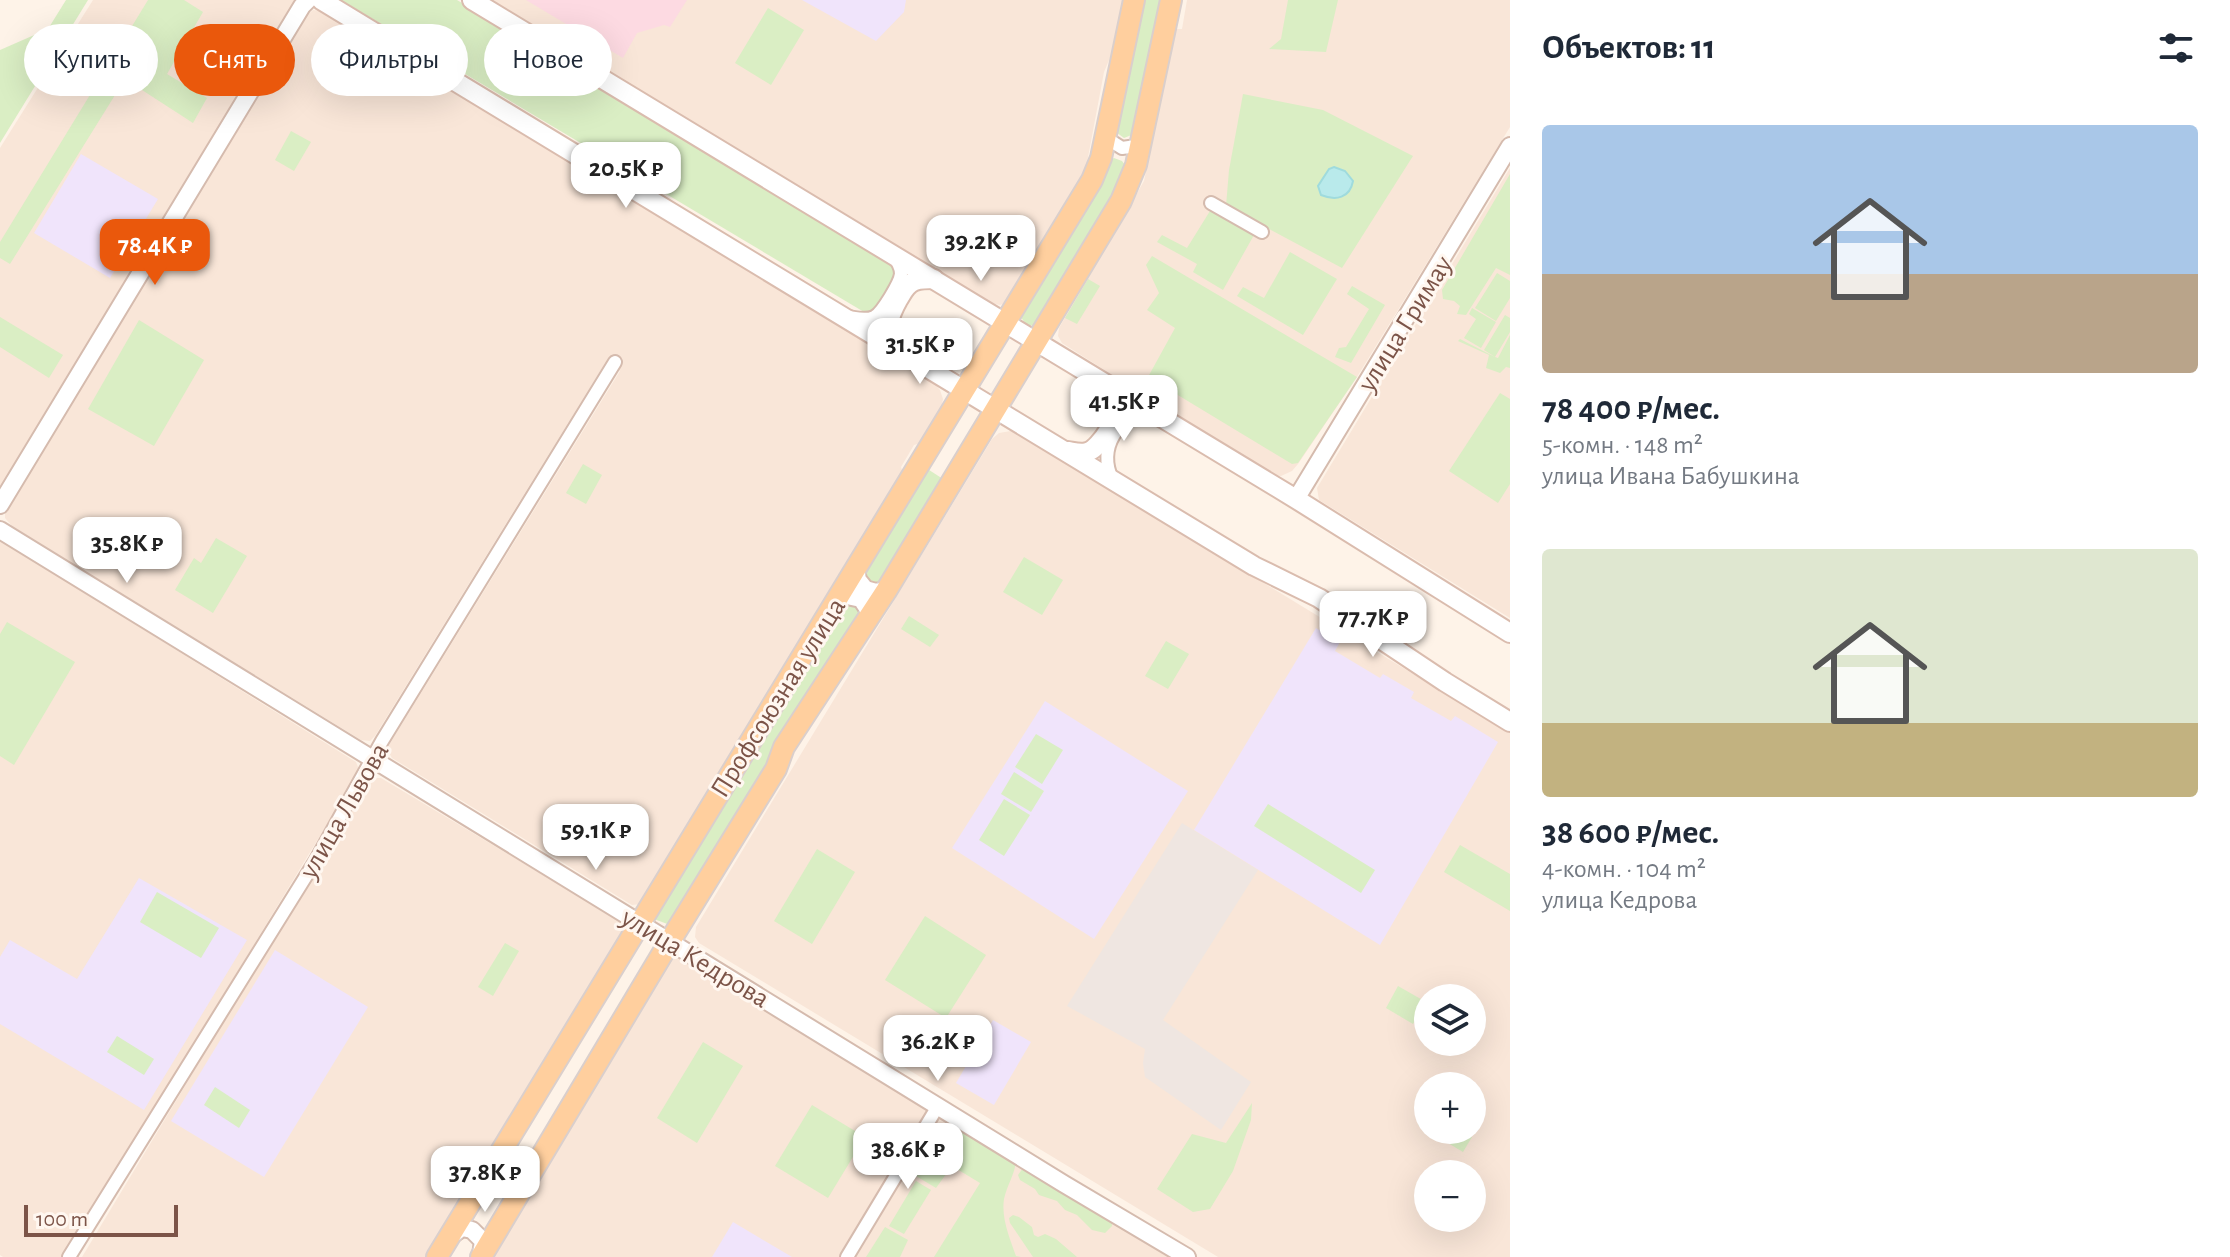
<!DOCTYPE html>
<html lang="ru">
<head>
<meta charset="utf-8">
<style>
  :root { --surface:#fff; --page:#f2f2f3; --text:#1f2937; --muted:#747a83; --accent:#ea580c }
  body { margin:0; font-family:"Alegreya Sans",sans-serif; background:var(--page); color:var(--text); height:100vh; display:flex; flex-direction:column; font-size:30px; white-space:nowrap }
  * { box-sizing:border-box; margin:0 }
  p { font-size:26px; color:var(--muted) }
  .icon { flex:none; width:44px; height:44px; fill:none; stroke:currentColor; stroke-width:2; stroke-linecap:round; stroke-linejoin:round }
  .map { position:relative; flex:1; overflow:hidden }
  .sheet { display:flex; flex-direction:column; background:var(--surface); width:720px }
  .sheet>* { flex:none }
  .guide { position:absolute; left:24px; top:24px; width:760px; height:72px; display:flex; gap:16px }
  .fabs { position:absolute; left:1414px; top:984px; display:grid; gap:16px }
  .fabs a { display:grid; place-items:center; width:72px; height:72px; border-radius:50%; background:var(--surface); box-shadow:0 8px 32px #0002; font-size:40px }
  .scale { position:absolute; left:24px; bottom:20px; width:154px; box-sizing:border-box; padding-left:8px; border:4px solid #7c5448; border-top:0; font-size:22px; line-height:28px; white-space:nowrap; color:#7c5448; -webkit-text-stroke:6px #fff7f0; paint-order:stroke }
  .price { position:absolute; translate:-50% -68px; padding:0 18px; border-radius:16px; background:#fff; color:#222; font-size:26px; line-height:52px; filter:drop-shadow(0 2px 4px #0008) }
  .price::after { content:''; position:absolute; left:50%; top:48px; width:24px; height:18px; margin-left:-12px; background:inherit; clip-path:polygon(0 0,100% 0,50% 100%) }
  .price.selected { background:var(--accent); color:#fff }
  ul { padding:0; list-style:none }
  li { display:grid; align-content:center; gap:16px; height:424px; padding:0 32px }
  li span { display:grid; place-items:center; height:248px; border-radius:8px; color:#555 }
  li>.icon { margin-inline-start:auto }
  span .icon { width:144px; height:144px; fill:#fffc; stroke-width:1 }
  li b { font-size:34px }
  h2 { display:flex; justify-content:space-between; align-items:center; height:96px; padding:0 32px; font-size:34px }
  .pill { padding:0 28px; border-radius:36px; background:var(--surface); box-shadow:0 8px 32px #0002; font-size:28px; line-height:72px }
  .pill.selected { background:var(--accent); color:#fff }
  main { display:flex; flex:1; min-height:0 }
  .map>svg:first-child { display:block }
  .residential { fill:#f9e6d8; fill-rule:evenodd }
  .industrial { fill:#efe6e1 }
  .education { fill:#f0e4fb }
  .medical { fill:#fddae2 }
  .green { fill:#daeec4 }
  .water { fill:#b9eaeb; stroke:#9fdbdd; stroke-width:2 }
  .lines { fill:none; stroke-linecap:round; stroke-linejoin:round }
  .minor-casing { stroke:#d5bbae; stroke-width:16 }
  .tertiary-casing { stroke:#d5bbae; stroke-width:20 }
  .secondary-casing { stroke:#dabcae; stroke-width:22 }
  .primary-casing { stroke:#dacfcc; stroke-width:24 }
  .minor { stroke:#fff; stroke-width:12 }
  .tertiary { stroke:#fff; stroke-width:16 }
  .secondary { stroke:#fff; stroke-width:18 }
  .primary { stroke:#ffcf9e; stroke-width:20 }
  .labels { text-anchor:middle; stroke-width:6; stroke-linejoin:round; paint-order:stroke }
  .street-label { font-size:28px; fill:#7c5448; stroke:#fff7f0 }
</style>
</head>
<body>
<main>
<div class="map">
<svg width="1510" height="1257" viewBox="0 0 1510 1257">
  <rect width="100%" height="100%" fill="#fef3e8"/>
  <g class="residential">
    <polygon points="93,0 295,0 294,7 0,491 0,148"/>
    <polygon points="490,0 1125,0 1115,46 1104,72 1086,168 1008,302 1000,305 991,303"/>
    <polygon points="1187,0 1510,0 1510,127 1357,377 1298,464 1292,471 1281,476 1270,475 1062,343 1058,336 1059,328 1144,181 1175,29 1182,29"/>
    <polygon points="313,10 321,11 933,382 940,390 943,399 941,410 921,443 914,445 901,467 903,473 641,904 632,905 392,758 388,751 389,745 620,371 605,363 375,736 370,741 361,740 12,526 5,518 5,510 307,15"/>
    <polygon points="1510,168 1510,618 1319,500 1317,488"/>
    <path d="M1011,431L1018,433L1510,733V1257H1218L699,943L695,937L696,927L992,439L999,433ZM1428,998H1472V1042H1428ZM1428,1086H1472V1130H1428ZM1428,1174H1472V1218H1428Z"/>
    <polygon points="0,540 356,762 358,767 357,775 64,1257 3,1257 0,1255"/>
    <polygon points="374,778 381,778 623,923 627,929 427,1257 82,1257 368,782"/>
    <polygon points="674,958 681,958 1177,1257 492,1257 669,962"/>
  </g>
  <polygon class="industrial" points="1182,823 1258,870 1163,1020 1251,1082 1221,1130 1145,1077 1143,1063 1145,1049 1067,1006"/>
  <g class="education">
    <polygon points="802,0 906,0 904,12 876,41"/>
    <polygon points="81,154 158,199 110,278 34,233"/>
    <polygon points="1316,628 1340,642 1335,651 1380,678 1383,674 1414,692 1411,698 1451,721 1455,716 1498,742 1380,945 1194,830"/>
    <polygon points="1045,701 1188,791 1094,939 952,848"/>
    <polygon points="139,878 247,940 144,1110 0,1024 0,957 10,940 77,979"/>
    <polygon points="275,950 368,1007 264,1177 171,1121"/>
    <polygon points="993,1020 1031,1042 994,1105 956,1083"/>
    <polygon points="733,1222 792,1257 712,1257"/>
  </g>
  <polygon class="medical" points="526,0 687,0 670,27 664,25 637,33 623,58"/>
  <g class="green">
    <polygon points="66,0 88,0 0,143 0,50 48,29"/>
    <polygon points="148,0 184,0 203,12 167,74 207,98 193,123 125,79 10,264 0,258 0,242"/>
    <polygon points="341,0 457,0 888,259 897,270 887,296 870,313 864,312"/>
    <polygon points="1141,0 1161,0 1134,134 1124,138 1116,132"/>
    <polygon points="1288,0 1338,0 1326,52 1269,49 1281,39"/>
    <polygon points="768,8 804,30 771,85 735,63"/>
    <polygon points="1243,94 1323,110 1413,156 1342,268 1226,206 1229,170"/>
    <polygon points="291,131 311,142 294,171 275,160"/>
    <path d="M1114,158L1122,161L1125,165L1120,185L1036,326C1029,326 1023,323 1021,316L1110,160Z"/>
    <polygon points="1510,174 1510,275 1496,268 1466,315 1457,314 1460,306 1454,301 1443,299 1442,290"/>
    <polygon points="1210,211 1254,235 1223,290 1193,272 1197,264 1157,242 1162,235 1187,248"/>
    <polygon points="1290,252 1337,279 1303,335 1237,296 1243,287 1264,298"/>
    <polygon points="1152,256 1357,377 1298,463 1292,464 1148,377 1175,328 1147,310 1159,293 1146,265"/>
    <polygon points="1497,273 1510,281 1510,298 1496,321 1475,308"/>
    <polygon points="1088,279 1100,286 1077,324 1065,318"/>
    <polygon points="1352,286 1385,305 1351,363 1335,357 1339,348 1346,347 1369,309 1347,294"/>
    <polygon points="1472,308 1496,322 1481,348 1464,338 1476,319 1469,314"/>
    <polygon points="1505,315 1510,318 1510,332 1495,357 1498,358 1510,335 1510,368 1506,367 1500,373 1486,368 1489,355 1458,341 1460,339 1495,357 1484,350"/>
    <polygon points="0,317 63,355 49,378 0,347"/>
    <polygon points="139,320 204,360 154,446 88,409"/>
    <polygon points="1500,393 1510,399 1510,484 1498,503 1449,471"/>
    <polygon points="583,464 602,475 586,504 566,493"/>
    <polygon points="926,468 943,479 878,589 861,580"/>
    <polygon points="216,538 247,556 213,613 175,590 194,558 201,563"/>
    <polygon points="1024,557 1063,580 1042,615 1003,592"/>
    <polygon points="847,604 852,604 859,607 862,617 670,925 654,919 843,607"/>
    <polygon points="909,616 939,635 930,647 901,629"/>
    <polygon points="7,622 75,662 14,765 0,756 0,634"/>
    <polygon points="1166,641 1189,654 1168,689 1145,676"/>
    <polygon points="1036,734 1063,750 1042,784 1015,767"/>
    <polygon points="1014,772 1044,791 1031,812 1001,794"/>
    <polygon points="1004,799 1030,815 1004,856 979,840"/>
    <polygon points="1268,804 1375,870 1361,893 1254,826"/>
    <polygon points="1460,845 1510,874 1510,911 1444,872"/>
    <polygon points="817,849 855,872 812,944 774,921"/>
    <polygon points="157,892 219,928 201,958 140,922"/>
    <polygon points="925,916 986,955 946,1018 885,980"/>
    <polygon points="505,943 519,951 493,996 478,987"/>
    <polygon points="1398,986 1426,1002 1413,1024 1386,1008"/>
    <polygon points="117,1036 154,1059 144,1075 107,1052"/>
    <polygon points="703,1042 743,1066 697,1143 657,1118"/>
    <polygon points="215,1087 250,1110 239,1128 204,1105"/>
    <polygon points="1252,1103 1251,1120 1233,1171 1210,1209 1193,1212 1157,1189 1192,1134 1226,1143"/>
    <polygon points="812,1105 865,1137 828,1198 775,1166"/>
    <polygon points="1426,1112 1428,1113 1428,1130 1460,1130 1472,1137 1463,1152 1418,1125"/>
    <path d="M949,1122L1016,1161C1015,1174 1007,1185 1004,1199C1001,1218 1010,1239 1016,1256L1021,1257H934L980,1183L952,1166L936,1188L916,1176Z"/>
    <polygon points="1023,1168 1112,1221 1112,1226 1105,1233 1092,1230 1077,1215 1065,1210 1057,1201 1039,1195 1035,1189 1020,1180 1018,1175"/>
    <polygon points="916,1181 931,1190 904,1234 889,1226"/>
    <polygon points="1013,1215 1019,1217 1032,1227 1034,1235 1038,1237 1045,1234 1056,1239 1077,1257 1033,1257 1010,1223 1009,1218"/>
    <polygon points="885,1227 908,1240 900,1257 866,1257"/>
  </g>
  <path class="water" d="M1334,167L1345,171L1353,181C1350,198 1336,201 1321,195L1318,186L1329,169Z"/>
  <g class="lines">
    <g class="minor-casing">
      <g id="minor">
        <polyline points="1106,133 1111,141 1122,148 1136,146 1142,141"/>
        <polyline points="1211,203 1262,232"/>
        <path d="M848,317C856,318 866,321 874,317C882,313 900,283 901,274C901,267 898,262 893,256"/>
        <path d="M1112,479C1098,448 1117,416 1151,412"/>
        <polyline points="69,1257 316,860 382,741 615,362"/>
        <polyline points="847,1257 938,1106"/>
      </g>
    </g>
    <g class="tertiary-casing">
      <g id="tertiary">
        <polyline points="1296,499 1510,146"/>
        <polyline points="0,505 302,6 308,0"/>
        <polyline points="0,530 1064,1184 1187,1257"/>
        <polyline points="838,597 847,596 861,599 871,614"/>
        <path d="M505,1145C500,1160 508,1172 525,1172L537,1164"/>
        <polyline points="449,1237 462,1228 472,1230 483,1241 481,1255"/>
      </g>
    </g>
    <g class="secondary-casing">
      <g id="secondary">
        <polyline points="321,0 1254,566 1319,598 1445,682 1510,722"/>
        <polyline points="472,0 1296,499 1510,633"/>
        <path d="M895,347C884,330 889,316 898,300C903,292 906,284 915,281C921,279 927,279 934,279"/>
        <path d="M1068,451C1074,452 1081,454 1087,452C1100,449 1123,412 1118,398C1117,397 1111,389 1110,388"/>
        <polyline points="855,570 857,580 865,590 876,593 886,591"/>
      </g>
    </g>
    <g class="primary-casing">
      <g id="primary">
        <polyline points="437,1257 1092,180 1101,158 1134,0"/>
        <polyline points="481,1257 670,941 776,769 784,747 886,591 1121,201 1136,165 1171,0"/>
      </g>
    </g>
    <use href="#minor" class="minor"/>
    <use href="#tertiary" class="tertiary"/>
    <use href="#secondary" class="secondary"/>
    <use href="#primary" class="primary"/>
  </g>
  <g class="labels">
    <g class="street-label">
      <text transform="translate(1404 323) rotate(-58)" y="10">улица Гримау</text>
      <text transform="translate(777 697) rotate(-58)" y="10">Профсоюзная улица</text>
      <text transform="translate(343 810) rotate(-60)" y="10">улица Львова</text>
      <text transform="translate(696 957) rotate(31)" y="10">улица Кедрова</text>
    </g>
  </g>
</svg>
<div class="fabs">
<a><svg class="icon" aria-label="layers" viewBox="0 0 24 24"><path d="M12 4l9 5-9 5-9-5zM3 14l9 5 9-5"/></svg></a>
<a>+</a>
<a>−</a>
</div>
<div class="scale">100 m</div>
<b class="price" style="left:626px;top:210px">20.5K ₽</b>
<b class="price" style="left:981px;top:283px">39.2K ₽</b>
<b class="price selected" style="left:155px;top:287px">78.4K ₽</b>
<b class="price" style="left:920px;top:386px">31.5K ₽</b>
<b class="price" style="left:1124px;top:443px">41.5K ₽</b>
<b class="price" style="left:127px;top:585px">35.8K ₽</b>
<b class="price" style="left:1373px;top:659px">77.7K ₽</b>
<b class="price" style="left:596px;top:872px">59.1K ₽</b>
<b class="price" style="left:938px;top:1083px">36.2K ₽</b>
<b class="price" style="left:908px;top:1191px">38.6K ₽</b>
<b class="price" style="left:485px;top:1214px">37.8K ₽</b>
<div class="guide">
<a class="pill">Купить</a>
<a class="pill selected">Снять</a>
<a class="pill">Фильтры</a>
<a class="pill">Новое</a>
</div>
</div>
<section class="sheet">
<h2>Объектов: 11<svg class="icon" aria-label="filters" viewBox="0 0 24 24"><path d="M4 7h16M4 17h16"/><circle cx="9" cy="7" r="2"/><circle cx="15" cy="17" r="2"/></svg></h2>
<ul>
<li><span style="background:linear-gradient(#a9c7e8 60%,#b9a48a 0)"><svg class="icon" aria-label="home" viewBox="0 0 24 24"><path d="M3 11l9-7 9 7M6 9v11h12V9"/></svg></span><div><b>78 400 ₽/мес.</b><p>5-комн. · 148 m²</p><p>улица Ивана Бабушкина</p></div></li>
<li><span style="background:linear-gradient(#dfe7d0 70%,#c2b280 0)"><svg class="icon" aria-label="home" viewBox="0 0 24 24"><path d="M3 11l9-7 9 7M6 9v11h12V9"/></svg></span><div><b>38 600 ₽/мес.</b><p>4-комн. · 104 m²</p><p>улица Кедрова</p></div></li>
</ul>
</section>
</main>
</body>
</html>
